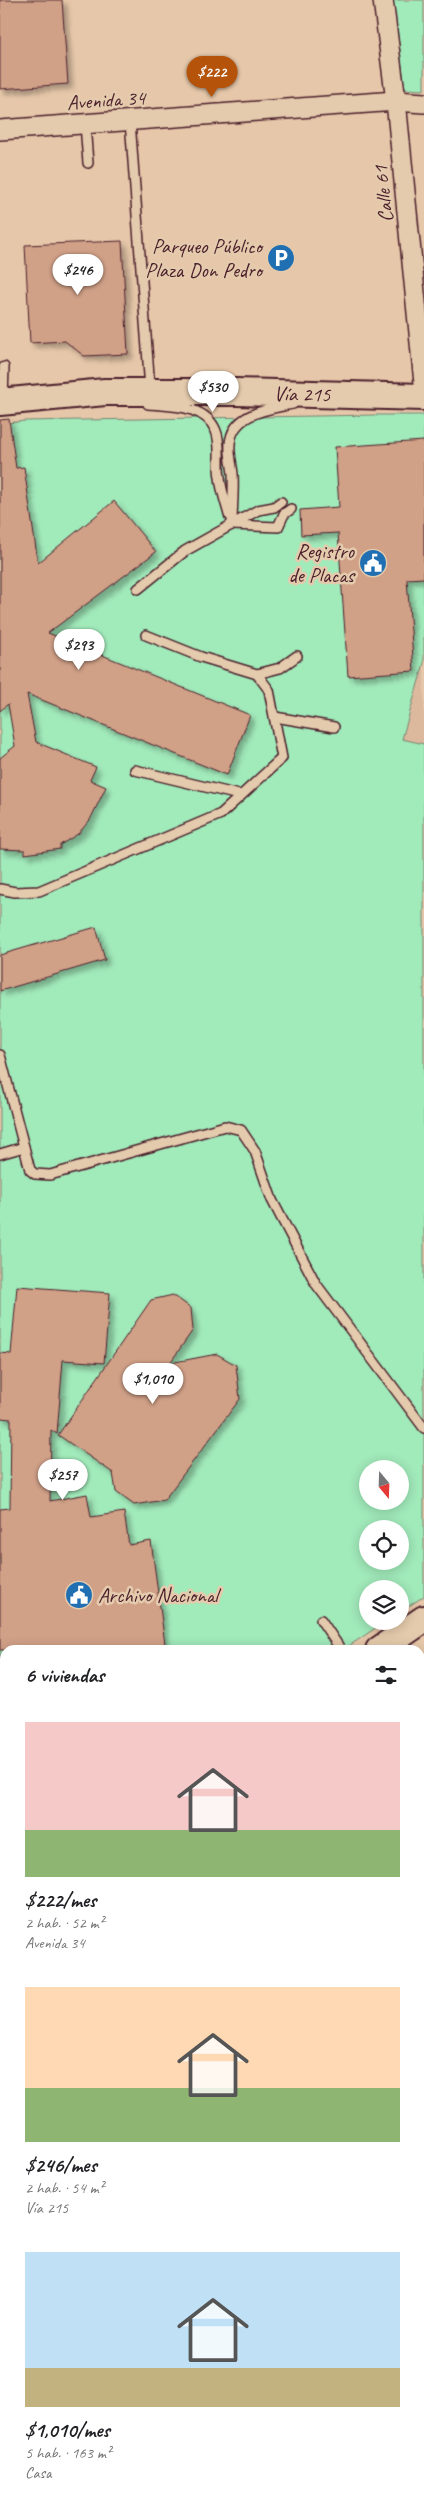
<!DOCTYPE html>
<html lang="es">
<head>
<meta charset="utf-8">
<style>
  :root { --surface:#fff; --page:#f2f2f2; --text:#202124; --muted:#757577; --accent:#b45309 }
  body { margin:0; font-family:Caveat,sans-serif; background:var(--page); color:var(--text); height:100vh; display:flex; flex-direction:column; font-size:19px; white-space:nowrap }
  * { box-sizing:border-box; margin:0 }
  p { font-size:16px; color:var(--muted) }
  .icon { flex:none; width:28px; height:28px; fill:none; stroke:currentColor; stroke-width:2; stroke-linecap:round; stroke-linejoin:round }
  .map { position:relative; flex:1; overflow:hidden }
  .side { position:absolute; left:0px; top:1645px; width:425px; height:866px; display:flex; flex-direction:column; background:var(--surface); border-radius:15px 15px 0 0; box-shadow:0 2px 12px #0003 }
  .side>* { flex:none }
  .needle { width:32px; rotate:161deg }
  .tools { position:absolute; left:359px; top:1460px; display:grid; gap:10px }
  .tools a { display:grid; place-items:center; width:50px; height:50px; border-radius:50%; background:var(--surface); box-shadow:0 2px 12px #0003; font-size:25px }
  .price { position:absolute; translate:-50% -42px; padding:0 11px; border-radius:18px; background:#fff; color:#222; font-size:16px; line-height:32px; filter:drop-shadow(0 1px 2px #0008) }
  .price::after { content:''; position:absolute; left:50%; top:30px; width:15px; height:11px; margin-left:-8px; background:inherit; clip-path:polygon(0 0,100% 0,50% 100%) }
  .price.selected { background:var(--accent); color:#fff }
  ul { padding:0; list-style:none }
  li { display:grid; align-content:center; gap:10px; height:265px; padding:0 25px }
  li span { display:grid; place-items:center; height:155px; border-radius:0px; color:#555 }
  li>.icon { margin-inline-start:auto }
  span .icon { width:90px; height:90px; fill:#fffc; stroke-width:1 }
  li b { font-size:21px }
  h2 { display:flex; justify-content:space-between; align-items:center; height:60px; padding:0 25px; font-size:21px }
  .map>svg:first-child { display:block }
  .built { fill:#dcb89d }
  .green { fill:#a1eaba; stroke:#768472; fill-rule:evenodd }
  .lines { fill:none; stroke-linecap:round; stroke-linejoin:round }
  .river { stroke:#91daf2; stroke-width:32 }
  .building { fill:#d0a087; stroke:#4a1f2b; filter:url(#shadow) }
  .lane-casing { stroke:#4a1f2b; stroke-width:12 }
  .street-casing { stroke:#4a1f2b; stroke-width:22 }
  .secondary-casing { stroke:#4a1f2b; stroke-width:30 }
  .lane { stroke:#e5cbad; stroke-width:9 }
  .street { stroke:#e5cbad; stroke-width:19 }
  .secondary { stroke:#e5cbad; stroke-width:26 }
  .labels { text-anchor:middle; stroke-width:5; stroke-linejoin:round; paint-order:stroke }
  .street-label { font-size:21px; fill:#4a1f2b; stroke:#e5cbad }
  .poi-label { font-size:21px; fill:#4a1f2b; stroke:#e5cbad; text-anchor:end }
</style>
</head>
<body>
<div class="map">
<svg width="424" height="2511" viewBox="0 0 424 2511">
  <defs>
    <filter id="shadow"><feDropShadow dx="4.5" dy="4.5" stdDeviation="2.5" flood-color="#0004"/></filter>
  </defs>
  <rect width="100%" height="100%" fill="#e6c7a9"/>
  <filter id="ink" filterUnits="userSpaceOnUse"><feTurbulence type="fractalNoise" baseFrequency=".02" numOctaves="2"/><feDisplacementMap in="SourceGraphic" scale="10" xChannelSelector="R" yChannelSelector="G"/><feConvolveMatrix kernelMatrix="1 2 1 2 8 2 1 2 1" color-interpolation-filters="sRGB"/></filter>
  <g filter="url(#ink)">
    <polygon class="built" points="424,663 424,744 402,739"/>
    <g class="green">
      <polygon points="393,0 424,0 424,90 405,89"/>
      <path d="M375,415H424V663L402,739L424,744V1596L400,1612V1589H368V1621H386L343,1650H5V1827L0,1828V424L25,421ZM368,1469H400V1501H368ZM368,1529H400V1561H368Z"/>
      <polygon points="0,2185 5,2185 5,2229 0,2235"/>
    </g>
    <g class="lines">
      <g class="river">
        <polyline points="420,1820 424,1815"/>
        <polyline points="0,2257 5,2250"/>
      </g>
    </g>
    <g class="building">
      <polygon points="0,0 62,0 68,84 0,89"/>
      <polygon points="122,241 128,354 84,356 65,341 30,343 25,245"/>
      <polygon points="9,419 16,468 24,467 38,563 114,501 156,552 48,633 250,715 227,775 27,694 36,742 96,767 90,780 106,787 90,820 78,834 60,845 60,849 25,854 25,850 0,849 0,758 15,746 8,704 0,711 0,420"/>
      <polygon points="424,441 424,578 407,579 414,671 348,676 338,533 301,535 300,510 339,507 335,447"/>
      <polygon points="96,927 105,960 0,991 0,955"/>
      <polygon points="17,1286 110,1293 104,1363 63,1360 57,1434 51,1430 50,1501 87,1494 91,1517 124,1512 129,1545 151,1541 165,1644 133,1650 0,1650 0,1509 10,1508 11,1419 0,1418 0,1353 11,1354"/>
      <polygon points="173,1295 191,1308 193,1330 170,1363 217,1354 236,1365 240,1399 164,1500 134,1505 116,1492 113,1473 58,1435 151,1300"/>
    </g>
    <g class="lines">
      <g class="lane-casing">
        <g id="lane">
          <polyline points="130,121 150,389"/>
          <polyline points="85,124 88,163"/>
          <polyline points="3,399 4,367"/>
          <path d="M148,404C171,406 206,405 216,431C222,445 217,463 220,477C221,490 226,503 229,515"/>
          <path d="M232,525C232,508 234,491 233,474C232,464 229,454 230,444C232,413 269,409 293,404"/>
          <polyline points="232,525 278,527 284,514 291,509"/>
          <polyline points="138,589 185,551 258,510 274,507 281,502"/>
          <polyline points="146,635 201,657 257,674 280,668 297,656"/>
          <polyline points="275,717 334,727"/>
          <polyline points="135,770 239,795"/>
          <polyline points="0,889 15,892 39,891 221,814 282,758 269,690 257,674"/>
          <polyline points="0,1055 30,1170 35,1174 50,1175 225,1126 241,1130 255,1151 272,1200 316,1284 424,1428"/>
          <polyline points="0,1154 24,1147"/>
          <polyline points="321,1620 341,1650"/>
        </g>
      </g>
      <g class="street-casing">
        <g id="street">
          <polyline points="383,0 396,101 424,383"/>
          <polyline points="0,130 396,101 424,103"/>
          <polyline points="0,2035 5,2035"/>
          <polyline points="420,2083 424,2080"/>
          <polyline points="0,2410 5,2405"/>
          <polyline points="420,2503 424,2504"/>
          <polyline points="89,2511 90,2506"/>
        </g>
      </g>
      <g class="secondary-casing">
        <g id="secondary">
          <polyline points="0,402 105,392 237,392 424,397"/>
          <polyline points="379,1650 424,1619"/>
          <polyline points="0,1848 5,1847"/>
        </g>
      </g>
      <use href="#lane" class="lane"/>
      <use href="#street" class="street"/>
      <use href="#secondary" class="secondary"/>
    </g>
  </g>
  <defs>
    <g id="parking-disc" transform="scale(1.4375)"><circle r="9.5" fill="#1f6fb2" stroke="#e5cbad"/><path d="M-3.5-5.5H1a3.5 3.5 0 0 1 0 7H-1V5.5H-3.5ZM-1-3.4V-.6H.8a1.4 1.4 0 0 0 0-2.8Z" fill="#fff"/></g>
    <g id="civic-disc" transform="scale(1.4375)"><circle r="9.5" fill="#1f6fb2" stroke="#e5cbad"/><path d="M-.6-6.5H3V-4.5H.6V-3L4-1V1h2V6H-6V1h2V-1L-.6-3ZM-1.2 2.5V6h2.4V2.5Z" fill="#fff"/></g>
  </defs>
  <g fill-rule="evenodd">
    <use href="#parking-disc" x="281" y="258"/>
    <use href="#civic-disc" x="373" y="563"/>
    <use href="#civic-disc" x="79" y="1595"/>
  </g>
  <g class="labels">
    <g class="street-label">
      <text transform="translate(106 100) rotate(-4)" y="7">Avenida 34</text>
      <text transform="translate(383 194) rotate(-96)" y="7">Calle 61</text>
      <text transform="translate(302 394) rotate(1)" y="7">Vía 215</text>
    </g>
    <g class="poi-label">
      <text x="262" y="253">Parqueo Público<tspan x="262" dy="24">Plaza Don Pedro</tspan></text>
      <text x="354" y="558">Registro<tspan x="354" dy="24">de Placas</tspan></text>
      <text x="98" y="1602" text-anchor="start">Archivo Nacional</text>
    </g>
  </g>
</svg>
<div class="tools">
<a><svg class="needle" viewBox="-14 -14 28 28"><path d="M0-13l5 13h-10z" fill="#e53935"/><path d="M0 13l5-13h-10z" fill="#757577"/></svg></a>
<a><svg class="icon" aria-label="locate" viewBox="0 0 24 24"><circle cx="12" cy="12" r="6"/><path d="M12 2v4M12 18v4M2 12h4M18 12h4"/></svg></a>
<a><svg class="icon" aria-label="layers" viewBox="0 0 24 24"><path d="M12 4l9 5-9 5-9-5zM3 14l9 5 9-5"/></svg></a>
</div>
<b class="price selected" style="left:212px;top:98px">$222</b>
<b class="price" style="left:78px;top:296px">$246</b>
<b class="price" style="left:213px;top:413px">$530</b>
<b class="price" style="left:79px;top:671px">$293</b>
<b class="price" style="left:153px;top:1405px">$1,010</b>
<b class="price" style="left:63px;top:1501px">$257</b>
<section class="side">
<h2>6 viviendas<svg class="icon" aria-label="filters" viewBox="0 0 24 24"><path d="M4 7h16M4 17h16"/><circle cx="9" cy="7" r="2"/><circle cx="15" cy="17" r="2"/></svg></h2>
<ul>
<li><span style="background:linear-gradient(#f6c9c9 70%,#8fb573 0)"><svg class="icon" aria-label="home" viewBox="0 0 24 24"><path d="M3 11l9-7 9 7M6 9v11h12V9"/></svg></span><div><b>$222/mes</b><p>2 hab. · 52 m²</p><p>Avenida 34</p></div></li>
<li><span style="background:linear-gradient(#ffd9b3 65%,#8fb573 0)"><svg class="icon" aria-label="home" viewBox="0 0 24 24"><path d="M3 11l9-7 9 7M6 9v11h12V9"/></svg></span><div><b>$246/mes</b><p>2 hab. · 54 m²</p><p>Vía 215</p></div></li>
<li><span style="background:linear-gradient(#bfe0f5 75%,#c2b280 0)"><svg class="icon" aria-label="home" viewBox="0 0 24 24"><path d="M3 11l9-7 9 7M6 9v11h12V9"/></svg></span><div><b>$1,010/mes</b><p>5 hab. · 163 m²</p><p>Casa</p></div></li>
</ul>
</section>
</div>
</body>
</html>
